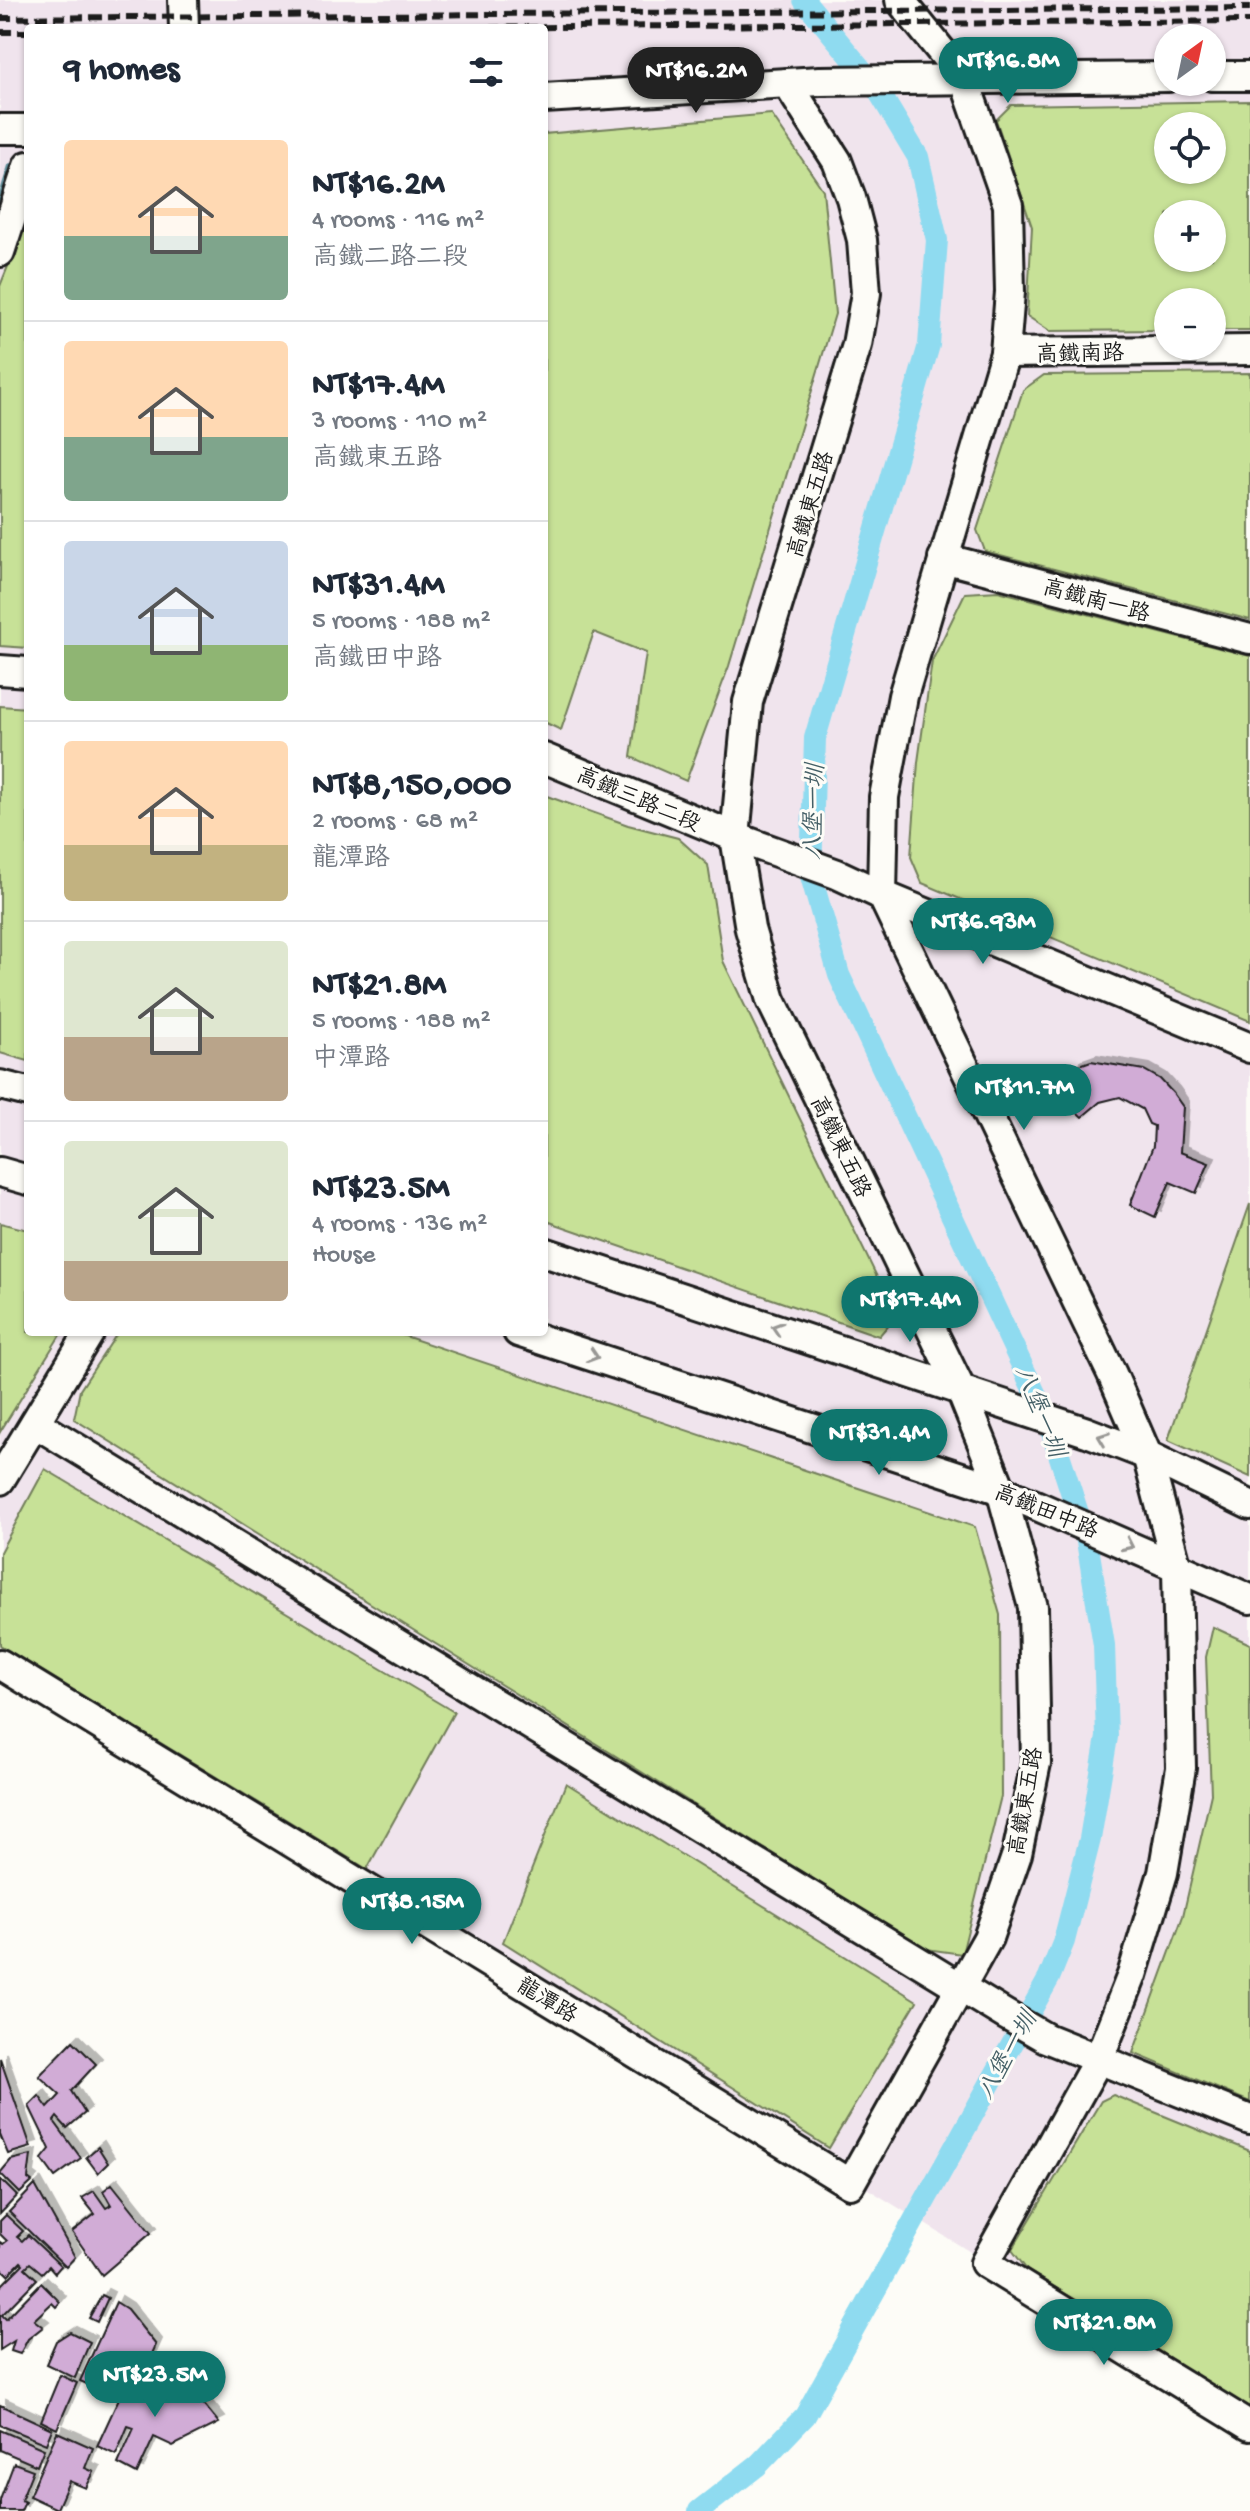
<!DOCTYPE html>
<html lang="en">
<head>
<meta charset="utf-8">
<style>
  :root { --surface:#fff; --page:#f6f6f7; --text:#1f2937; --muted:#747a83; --line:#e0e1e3; --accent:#0f766e }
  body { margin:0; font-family:"Gochi Hand","LXGW WenKai TC",sans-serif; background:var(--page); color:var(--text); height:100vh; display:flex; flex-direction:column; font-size:30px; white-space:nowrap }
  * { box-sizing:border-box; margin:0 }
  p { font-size:26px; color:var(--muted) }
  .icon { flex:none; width:44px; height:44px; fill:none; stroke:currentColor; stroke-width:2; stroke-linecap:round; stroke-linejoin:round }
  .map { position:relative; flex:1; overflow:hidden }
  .side { position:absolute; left:24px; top:24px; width:524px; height:1312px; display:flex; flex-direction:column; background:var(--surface); border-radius:8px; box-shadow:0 2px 6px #0004 }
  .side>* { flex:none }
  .needle { width:52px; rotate:33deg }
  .buttons { position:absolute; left:1154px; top:24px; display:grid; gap:16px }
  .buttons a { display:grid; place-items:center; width:72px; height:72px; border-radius:50%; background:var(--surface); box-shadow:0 2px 6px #0004; font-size:40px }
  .price { position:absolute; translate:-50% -68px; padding:0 18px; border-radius:28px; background:var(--accent); color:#fff; font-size:26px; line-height:52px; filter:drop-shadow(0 2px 4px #0008) }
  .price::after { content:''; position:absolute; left:50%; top:48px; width:24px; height:18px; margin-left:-12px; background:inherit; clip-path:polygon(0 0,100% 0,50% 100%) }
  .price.selected { background:#222; color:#fff }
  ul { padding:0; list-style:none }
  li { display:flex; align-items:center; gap:24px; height:200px; padding:0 40px }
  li+li { border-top:2px solid var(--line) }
  li span { display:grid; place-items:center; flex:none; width:224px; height:160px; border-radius:8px; color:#555 }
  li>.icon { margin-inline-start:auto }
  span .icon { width:96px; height:96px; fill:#fffc; stroke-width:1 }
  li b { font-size:34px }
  h2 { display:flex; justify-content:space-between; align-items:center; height:96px; padding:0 40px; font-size:34px }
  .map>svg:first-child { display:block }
  .built { fill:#f0e4ed; fill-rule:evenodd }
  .green { fill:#c7e197; stroke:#727e5a; stroke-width:2; fill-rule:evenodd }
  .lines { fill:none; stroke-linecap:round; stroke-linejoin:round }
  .stream { stroke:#618f9b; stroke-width:6 }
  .canal { stroke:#8fdbf0; stroke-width:22 }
  .building { fill:#d1acd6; stroke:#1c1c1c; stroke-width:2; filter:url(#shadow) }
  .minor-casing { stroke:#1c1c1c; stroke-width:34 }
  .minor { stroke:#fdfcf7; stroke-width:28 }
  .rail { stroke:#1c1c1c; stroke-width:6; stroke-dasharray:12 6; stroke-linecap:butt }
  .oneway { stroke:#989794 }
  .labels { text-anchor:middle; stroke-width:6; stroke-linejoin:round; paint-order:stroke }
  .street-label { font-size:22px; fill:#1c1c1c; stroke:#fdfcf7 }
  .water-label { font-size:24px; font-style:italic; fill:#445f66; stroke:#fdfcf7 }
</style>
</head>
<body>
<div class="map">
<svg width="1250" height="2511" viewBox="0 0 1250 2511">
  <defs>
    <filter id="shadow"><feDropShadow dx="6" dy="-6" stdDeviation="0" flood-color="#0004"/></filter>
  </defs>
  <rect width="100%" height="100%" fill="#fdfcf7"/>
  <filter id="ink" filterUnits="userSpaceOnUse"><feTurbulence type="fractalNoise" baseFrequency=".0125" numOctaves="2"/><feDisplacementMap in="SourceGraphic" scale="16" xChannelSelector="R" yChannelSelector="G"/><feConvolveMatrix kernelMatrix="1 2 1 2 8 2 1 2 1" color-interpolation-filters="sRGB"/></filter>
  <g filter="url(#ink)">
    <path class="built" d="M0,0H1250V2424L0,1655ZM28,28H544V1332H28ZM1168,38H1212V82H1168ZM1168,126H1212V170H1168ZM1168,214H1212V258H1168ZM1168,302H1212V346H1168Z"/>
    <g class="green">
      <path d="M1250,101V330H1212V302H1168V330L1050,331L1027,316L1032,227L996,120L1011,105ZM1212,126V170H1168V126ZM1168,214H1212V258H1168Z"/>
      <polygon points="771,114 823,190 835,314 729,666 686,781 631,757 646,653 594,632 561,730 544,722 544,134"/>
      <polygon points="28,217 28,648 0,646 0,286"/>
      <polygon points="1250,373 1250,620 985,551 977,530 1023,390 1044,375"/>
      <polygon points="998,591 1250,656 1250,1021 922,883 911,857 918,762 932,661 965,593"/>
      <polygon points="0,706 28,708 28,1061 0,1053"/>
      <polygon points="544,795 628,825 678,838 708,865 723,961 896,1316 879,1336 544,1220"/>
      <polygon points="1250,1204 1250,1477 1168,1440"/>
      <polygon points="0,1223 28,1230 28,1332 62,1332 0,1432"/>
      <polygon points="118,1332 393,1332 975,1527 1000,1615 1001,1796 962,1954 926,1949 74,1419 80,1390"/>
      <polygon points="45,1469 454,1712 367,1869 0,1645 0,1552"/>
      <polygon points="1213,1627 1250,1644 1250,2102 1133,2053 1183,1916 1211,1794 1206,1657"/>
      <polygon points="566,1783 917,2001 829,2148 503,1942"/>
      <polygon points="1113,2095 1250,2151 1250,2408 1027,2270 1012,2250 1101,2101"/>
    </g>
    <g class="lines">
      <polyline class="stream" points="0,201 11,166"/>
      <polyline class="canal" points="699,2511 758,2465 805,2416 1049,1978 1064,1941 1090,1839 1107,1737 1104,1645 1087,1541 1049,1423 839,975 811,876 815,738 929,345 937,240 918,157 876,87 804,0"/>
    </g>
    <g class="building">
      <polygon points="1091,1061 1144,1070 1160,1079 1173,1093 1183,1107 1180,1152 1209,1163 1196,1193 1170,1182 1155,1217 1130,1205 1153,1146 1154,1126 1149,1124 1142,1109 1120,1097 1100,1102 1082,1117 1066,1102 1074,1092 1072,1082 1074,1067"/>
      <polygon points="73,2041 96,2064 71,2091 85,2113 67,2128 57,2117 54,2121 81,2158 55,2177 42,2159 50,2149 29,2106 39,2096 48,2108 60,2095 39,2076"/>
      <polygon points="0,2058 31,2147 8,2154 0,2135"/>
      <polygon points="98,2147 108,2163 98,2173 86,2157"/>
      <polygon points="31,2155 28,2179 32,2182 20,2193 0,2173 11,2160"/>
      <polygon points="0,2179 17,2196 0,2214"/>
      <polygon points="112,2184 151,2233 102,2275 72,2232 95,2214 82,2198 94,2191 106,2208 111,2205 103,2191"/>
      <polygon points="35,2185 75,2257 66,2267 9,2212"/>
      <polygon points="6,2215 23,2231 17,2237 22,2241 28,2235 61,2266 55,2273 49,2266 42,2273 30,2263 25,2268 37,2279 2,2315 6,2319 41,2283 60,2302 56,2307 52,2303 34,2320 43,2327 28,2339 20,2354 11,2351 14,2341 0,2350 0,2287 23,2264 21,2262 8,2275 0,2267 0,2242 3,2244 7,2241 0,2234 0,2221"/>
      <polygon points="102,2295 108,2298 97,2322 89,2318"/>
      <polygon points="116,2302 127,2309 156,2345 147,2365 157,2370 148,2386 126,2377 116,2397 80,2381"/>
      <polygon points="70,2332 90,2342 75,2378 46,2364 56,2341"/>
      <polygon points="174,2368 219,2423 173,2446 154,2437 137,2474 118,2464 134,2428 128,2426 116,2455 97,2446 126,2383 170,2402 173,2397 154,2389 161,2373"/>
      <polygon points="60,2375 77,2383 57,2429 41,2421"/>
      <polygon points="0,2405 52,2429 46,2444 0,2425"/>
      <polygon points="0,2430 44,2449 37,2466 0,2450"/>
      <polygon points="57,2432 93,2448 85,2468 94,2472 86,2488 69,2481 57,2509 29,2496"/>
      <polygon points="14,2463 33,2470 21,2500 25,2502 21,2511 0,2511 0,2500"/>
    </g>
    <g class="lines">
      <g class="minor-casing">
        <g id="minor">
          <polyline points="183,0 184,28"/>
          <polyline points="900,0 964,79 1008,205 1010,292 1005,353 903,696 884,797 882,895 1112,1374 1147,1455 1177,1568 1181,1768 1163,1873 1132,1975 1099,2058 985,2263 1250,2426"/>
          <polyline points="1212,76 1250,76"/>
          <polyline points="544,98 820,81 1168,77"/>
          <polyline points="0,129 28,129"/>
          <polyline points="0,252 28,166"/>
          <polyline points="1005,353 1250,350"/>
          <polyline points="943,558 1250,639"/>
          <polyline points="0,670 28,672"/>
          <polyline points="544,758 735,837 837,874 882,895 1250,1048"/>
          <polyline points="0,1085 28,1092"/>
          <polyline points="0,1172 28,1180"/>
          <polyline points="544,1252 1087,1432 1147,1455 1250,1505"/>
          <polyline points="518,1332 1001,1490 1250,1599"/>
          <polyline points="35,1423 1006,2015 1046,2038 1250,2120"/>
          <polyline points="0,1480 90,1332"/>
          <polyline points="0,1664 850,2184 988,1938 1017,1854 1036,1763 1033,1607 1001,1490 960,1388 771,1000 750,929 735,837 748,702 857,345 866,293 862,240 851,198 837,161 787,83"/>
        </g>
      </g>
      <use href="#minor" class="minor"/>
      <g class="rail">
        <polyline points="0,18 1250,8"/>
        <polyline points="452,28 1250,21"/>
        <polyline points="0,32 28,32"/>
      </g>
    </g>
    <defs><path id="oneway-chevron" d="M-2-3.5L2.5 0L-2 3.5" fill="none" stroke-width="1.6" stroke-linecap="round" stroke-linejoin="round" transform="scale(2)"/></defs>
    <g class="oneway">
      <use href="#oneway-chevron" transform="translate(777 1328) rotate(-162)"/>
      <use href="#oneway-chevron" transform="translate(593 1356) rotate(18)"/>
      <use href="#oneway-chevron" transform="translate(1103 1438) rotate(-159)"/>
      <use href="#oneway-chevron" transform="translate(1128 1545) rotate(25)"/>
    </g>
  </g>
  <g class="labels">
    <g class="street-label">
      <text transform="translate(1080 352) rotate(-1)" y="8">高鐵南路</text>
      <text transform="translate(809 504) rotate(-73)" y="8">高鐵東五路</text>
      <text transform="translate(1097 599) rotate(15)" y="8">高鐵南一路</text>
      <text transform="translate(639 798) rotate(23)" y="8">高鐵三路二段</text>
      <text transform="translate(842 1146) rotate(64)" y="8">高鐵東五路</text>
      <text transform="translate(1047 1510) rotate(22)" y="8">高鐵田中路</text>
      <text transform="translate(1024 1801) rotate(-80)" y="8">高鐵東五路</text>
      <text transform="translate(548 1999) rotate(31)" y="8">龍潭路</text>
    </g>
    <g class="water-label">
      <text transform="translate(813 812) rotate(-88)" y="8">八堡一圳</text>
      <text transform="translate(1041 1411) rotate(68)" y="8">八堡一圳</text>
      <text transform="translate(1006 2055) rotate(-61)" y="8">八堡一圳</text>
    </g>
  </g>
</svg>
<div class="buttons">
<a><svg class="needle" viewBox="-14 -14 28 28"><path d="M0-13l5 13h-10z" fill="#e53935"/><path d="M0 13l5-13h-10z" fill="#747a83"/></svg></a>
<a><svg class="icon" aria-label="locate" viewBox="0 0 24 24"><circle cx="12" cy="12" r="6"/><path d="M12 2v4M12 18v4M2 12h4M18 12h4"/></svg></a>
<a>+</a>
<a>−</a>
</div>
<b class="price" style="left:1008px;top:105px">NT$16.8M</b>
<b class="price selected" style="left:696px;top:115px">NT$16.2M</b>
<b class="price" style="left:983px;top:966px">NT$6.93M</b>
<b class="price" style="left:1024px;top:1132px">NT$11.7M</b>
<b class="price" style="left:910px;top:1344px">NT$17.4M</b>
<b class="price" style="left:879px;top:1477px">NT$31.4M</b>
<b class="price" style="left:412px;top:1946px">NT$8.15M</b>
<b class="price" style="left:1104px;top:2367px">NT$21.8M</b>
<b class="price" style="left:155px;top:2419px">NT$23.5M</b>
<section class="side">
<h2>9 homes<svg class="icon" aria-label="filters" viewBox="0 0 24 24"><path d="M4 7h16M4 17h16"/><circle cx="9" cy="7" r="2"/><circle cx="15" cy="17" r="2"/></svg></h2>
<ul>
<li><span style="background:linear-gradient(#ffd9b3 60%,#7fa58c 0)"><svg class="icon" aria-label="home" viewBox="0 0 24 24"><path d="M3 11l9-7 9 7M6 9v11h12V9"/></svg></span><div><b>NT$16.2M</b><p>4 rooms · 116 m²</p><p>高鐵二路二段</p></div></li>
<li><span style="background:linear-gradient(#ffd9b3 60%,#7fa58c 0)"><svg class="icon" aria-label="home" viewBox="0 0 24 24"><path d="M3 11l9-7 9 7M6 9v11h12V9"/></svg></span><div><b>NT$17.4M</b><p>3 rooms · 110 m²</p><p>高鐵東五路</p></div></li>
<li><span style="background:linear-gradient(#c9d6e8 65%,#8fb573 0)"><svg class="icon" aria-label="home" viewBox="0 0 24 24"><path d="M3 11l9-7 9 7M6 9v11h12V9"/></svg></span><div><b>NT$31.4M</b><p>5 rooms · 188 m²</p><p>高鐵田中路</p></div></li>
<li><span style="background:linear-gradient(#ffd9b3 65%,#c2b280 0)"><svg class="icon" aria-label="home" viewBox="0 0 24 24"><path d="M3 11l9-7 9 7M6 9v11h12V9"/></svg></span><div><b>NT$8,150,000</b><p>2 rooms · 68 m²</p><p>龍潭路</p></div></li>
<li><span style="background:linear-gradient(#dfe7d0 60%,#b9a48a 0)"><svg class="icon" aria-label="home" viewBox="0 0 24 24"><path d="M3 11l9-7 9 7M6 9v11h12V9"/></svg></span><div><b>NT$21.8M</b><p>5 rooms · 188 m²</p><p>中潭路</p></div></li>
<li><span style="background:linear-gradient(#dfe7d0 75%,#b9a48a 0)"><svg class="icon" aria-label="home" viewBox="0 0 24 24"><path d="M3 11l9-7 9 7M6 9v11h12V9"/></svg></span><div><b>NT$23.5M</b><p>4 rooms · 136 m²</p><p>House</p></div></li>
</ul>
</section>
</div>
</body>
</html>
